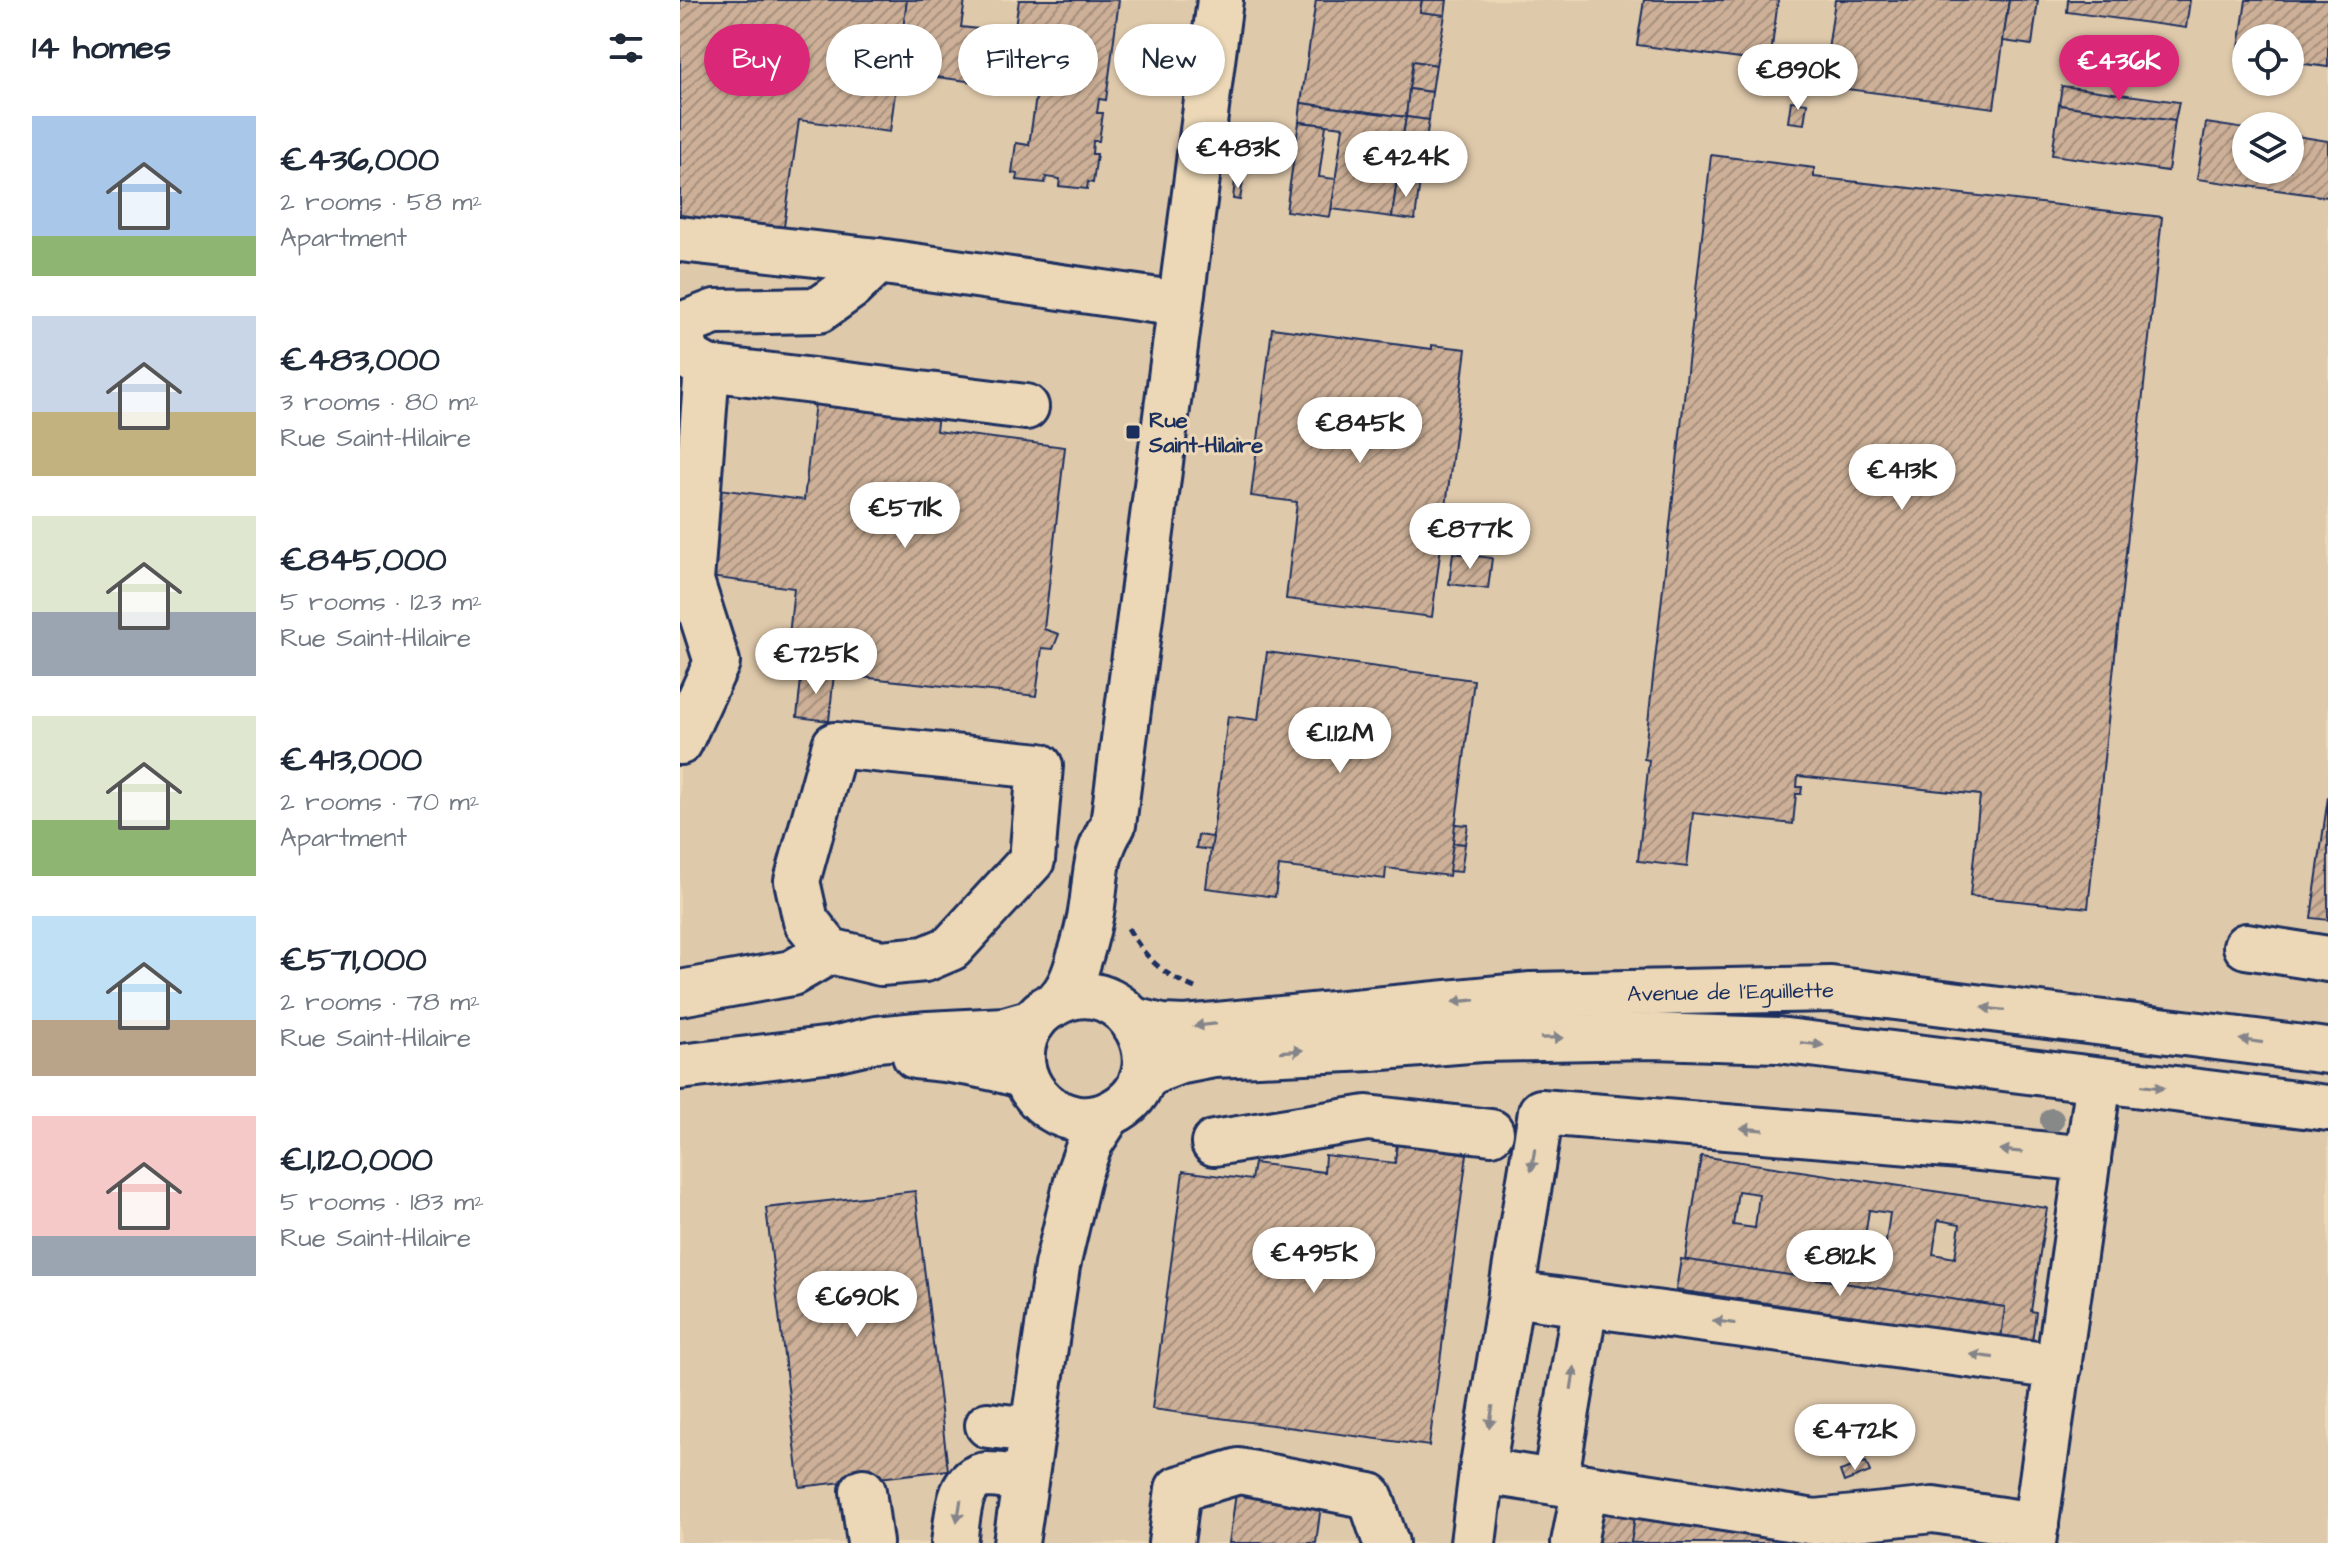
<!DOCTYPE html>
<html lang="en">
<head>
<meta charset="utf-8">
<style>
  :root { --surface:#fff; --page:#f2f2f3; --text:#1f2937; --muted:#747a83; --accent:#db2777 }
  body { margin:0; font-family:"Architects Daughter",sans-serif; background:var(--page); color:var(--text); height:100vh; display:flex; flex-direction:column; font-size:30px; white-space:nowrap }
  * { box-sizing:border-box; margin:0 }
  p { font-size:26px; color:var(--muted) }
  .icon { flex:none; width:44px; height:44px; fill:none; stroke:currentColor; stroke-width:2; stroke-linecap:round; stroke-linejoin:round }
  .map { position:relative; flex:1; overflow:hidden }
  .sheet { display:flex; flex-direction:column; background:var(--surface); width:680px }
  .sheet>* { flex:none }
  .guide { position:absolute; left:24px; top:24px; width:760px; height:72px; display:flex; gap:16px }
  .buttons { position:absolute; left:1552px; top:24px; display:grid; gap:16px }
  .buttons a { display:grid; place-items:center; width:72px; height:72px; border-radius:50%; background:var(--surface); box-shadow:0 2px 6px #0004; font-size:40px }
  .price { position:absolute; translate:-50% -68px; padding:0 18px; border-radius:28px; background:#fff; color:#222; font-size:26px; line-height:52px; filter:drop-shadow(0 2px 4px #0008) }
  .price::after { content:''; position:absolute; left:50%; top:48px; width:24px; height:18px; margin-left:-12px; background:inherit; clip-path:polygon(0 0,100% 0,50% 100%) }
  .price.on { background:var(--accent); color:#fff }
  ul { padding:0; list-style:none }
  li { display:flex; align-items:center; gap:24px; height:200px; padding:0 32px }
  li span { display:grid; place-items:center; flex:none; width:224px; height:160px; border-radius:0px; color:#555 }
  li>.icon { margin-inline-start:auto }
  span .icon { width:96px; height:96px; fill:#fffc; stroke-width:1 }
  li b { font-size:34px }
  h2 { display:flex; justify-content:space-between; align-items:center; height:96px; padding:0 32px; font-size:34px }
  .chip { padding:0 28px; border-radius:36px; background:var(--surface); box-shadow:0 2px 6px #0004; font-size:28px; line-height:72px }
  .chip.on { background:var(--accent); color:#fff }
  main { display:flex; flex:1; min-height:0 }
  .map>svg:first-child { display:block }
  .built { fill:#dfc9ab; fill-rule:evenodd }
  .building { fill:url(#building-hatch); stroke:#1b2f5e; stroke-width:2; fill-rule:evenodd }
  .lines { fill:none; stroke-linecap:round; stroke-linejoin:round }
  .minor-casing { stroke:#1b2f5e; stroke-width:50 }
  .path { stroke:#1b2f5e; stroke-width:5; stroke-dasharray:8 6; stroke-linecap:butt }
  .minor { stroke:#ecd8b6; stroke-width:44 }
  .tree { fill:#878989 }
  .oneway { fill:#84848a }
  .poi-dot { fill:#1b2f5e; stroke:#ecd8b6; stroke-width:3 }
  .labels { text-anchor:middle; stroke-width:6; stroke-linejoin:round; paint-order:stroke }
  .poi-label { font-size:22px; font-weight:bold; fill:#1b2f5e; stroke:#ecd8b6; text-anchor:start }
  .street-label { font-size:22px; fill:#1b2f5e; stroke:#ecd8b6 }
</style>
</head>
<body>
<main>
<section class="sheet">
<h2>14 homes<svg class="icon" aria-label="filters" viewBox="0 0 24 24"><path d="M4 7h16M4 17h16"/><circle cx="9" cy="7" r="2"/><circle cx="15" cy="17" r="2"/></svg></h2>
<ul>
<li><span style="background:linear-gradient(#a9c7e8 75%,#8fb573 0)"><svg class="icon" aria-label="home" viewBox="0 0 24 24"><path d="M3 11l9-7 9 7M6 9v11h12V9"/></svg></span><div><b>€436,000</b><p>2 rooms · 58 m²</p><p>Apartment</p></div></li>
<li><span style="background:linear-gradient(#c9d6e8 60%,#c2b280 0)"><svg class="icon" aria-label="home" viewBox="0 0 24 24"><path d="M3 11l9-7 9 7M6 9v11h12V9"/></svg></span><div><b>€483,000</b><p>3 rooms · 80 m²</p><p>Rue Saint-Hilaire</p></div></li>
<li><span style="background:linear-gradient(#dfe7d0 60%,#9aa5b1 0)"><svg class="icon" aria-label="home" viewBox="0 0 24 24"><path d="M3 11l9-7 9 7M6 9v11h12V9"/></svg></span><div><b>€845,000</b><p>5 rooms · 123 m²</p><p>Rue Saint-Hilaire</p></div></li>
<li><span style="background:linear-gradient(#dfe7d0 65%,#8fb573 0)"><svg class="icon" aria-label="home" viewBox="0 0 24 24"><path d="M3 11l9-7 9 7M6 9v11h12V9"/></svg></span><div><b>€413,000</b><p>2 rooms · 70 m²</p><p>Apartment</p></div></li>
<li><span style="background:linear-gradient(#bfe0f5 65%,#b9a48a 0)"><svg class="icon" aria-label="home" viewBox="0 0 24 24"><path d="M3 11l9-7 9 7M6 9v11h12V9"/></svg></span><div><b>€571,000</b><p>2 rooms · 78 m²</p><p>Rue Saint-Hilaire</p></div></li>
<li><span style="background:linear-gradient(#f6c9c9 75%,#9aa5b1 0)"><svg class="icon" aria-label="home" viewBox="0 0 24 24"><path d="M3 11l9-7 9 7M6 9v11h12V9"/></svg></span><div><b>€1,120,000</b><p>5 rooms · 183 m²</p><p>Rue Saint-Hilaire</p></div></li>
</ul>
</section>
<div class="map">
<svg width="1648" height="1543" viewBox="0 0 1648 1543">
  <defs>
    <pattern id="building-hatch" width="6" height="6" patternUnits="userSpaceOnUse" patternTransform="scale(2)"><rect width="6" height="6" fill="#cdb097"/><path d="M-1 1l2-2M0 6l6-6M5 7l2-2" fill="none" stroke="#a6907e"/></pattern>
  </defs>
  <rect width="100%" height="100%" fill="#ecd8b6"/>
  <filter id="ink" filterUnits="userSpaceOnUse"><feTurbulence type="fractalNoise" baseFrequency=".0125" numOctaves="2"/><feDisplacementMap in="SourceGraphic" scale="16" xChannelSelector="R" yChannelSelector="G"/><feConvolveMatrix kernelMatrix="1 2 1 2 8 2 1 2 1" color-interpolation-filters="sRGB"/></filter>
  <g filter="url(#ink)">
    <path class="built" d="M0,0H1648V1543H0ZM1566,38H1610V82H1566ZM1566,126H1610V170H1566Z"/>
    <g class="building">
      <polygon points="0,0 227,0 210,132 119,120 102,241 0,221"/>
      <polygon points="227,0 285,0 281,27 334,33 339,0 439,0 426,100 419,99 417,113 423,113 419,141 413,141 412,154 417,154 413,183 408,182 407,189 379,186 380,179 366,177 365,183 337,180 338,174 332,173 336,143 349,145 357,90 217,72"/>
      <polygon points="636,0 742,0 740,12 765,15 756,65 733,61 726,117 621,103"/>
      <polygon points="742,0 767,0 765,15 740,12"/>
      <polygon points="964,0 1098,0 1090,63 957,45"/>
      <polygon points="1155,0 1329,0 1314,108 1143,86"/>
      <polygon points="1329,0 1358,0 1352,45 1323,41"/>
      <polygon points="1388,0 1510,0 1506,28 1387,12"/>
      <polygon points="1566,0 1648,0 1648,67 1610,62 1610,38 1566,38 1566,56 1558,55"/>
      <polygon points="733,61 756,65 752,92 729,89"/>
      <polygon points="1382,86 1499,102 1495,121 1379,105"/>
      <polygon points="729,89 752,92 749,120 726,117"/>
      <polygon points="1111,101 1127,103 1124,124 1108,122"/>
      <polygon points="621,103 726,117 721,149 744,153 740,181 717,179 712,217 651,209 663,127 619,122"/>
      <polygon points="1379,105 1495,121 1488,171 1372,155"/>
      <polygon points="726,117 749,120 744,153 721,149"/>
      <polygon points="619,122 646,125 639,177 656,179 650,217 606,211"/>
      <polygon points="1526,123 1566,129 1566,170 1610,170 1610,135 1648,141 1648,197 1517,179"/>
      <polygon points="1031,155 1134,168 1134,177 1482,217 1408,908 1290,896 1300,795 1118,776 1117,787 1122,787 1121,794 1116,794 1113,824 1013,813 1007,867 958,861 969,760 964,759"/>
      <polygon points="717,179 740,181 735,220 712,217"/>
      <polygon points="555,180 563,181 560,200 553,199"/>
      <polygon points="592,328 752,349 752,345 786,349 752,617 606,599 617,502 571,496"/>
      <polygon points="136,393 259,407 256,431 385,447 364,629 379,634 373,649 362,648 356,696 106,669 89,665 91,641 100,642 101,635 109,636 114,588 29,577 39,489 124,500"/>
      <polygon points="773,553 812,558 808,589 769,584"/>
      <polygon points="587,652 794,680 769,876 706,868 705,879 599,866 595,897 526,888 548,716 578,720"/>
      <polygon points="122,670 154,674 149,721 117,717"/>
      <polygon points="1648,797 1648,920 1631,918"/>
      <polygon points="775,824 788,825 785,844 773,843"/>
      <polygon points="518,835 533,837 531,850 516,848"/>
      <polygon points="773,843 785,844 781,872 769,871"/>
      <polygon points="717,1143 787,1154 749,1446 472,1409 503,1171 571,1180 574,1163 644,1172 645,1155 715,1163"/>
      <path d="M1021,1156L1367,1208L1351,1311L1356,1312L1352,1342L1321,1337L1325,1307L1005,1260ZM1058,1191L1079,1194L1075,1228L1053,1225ZM1189,1210L1210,1213L1205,1248L1184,1244ZM1258,1220L1280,1224L1275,1258L1253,1254Z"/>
      <polygon points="235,1191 268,1470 120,1487 86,1208"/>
      <polygon points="1001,1259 1325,1307 1321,1337 996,1290"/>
      <polygon points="1186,1462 1190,1472 1164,1482 1160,1471"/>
      <polygon points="557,1486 642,1498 636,1543 549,1543"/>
      <polygon points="916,1510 955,1516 951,1543 911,1543"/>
      <polygon points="955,1516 1140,1543 951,1543"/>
    </g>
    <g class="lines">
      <g class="minor-casing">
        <g id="minor">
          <polyline points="0,239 198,261 171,287 139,310 35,312 6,323 1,353 27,368 11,581 37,662 0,742"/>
          <polyline points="198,261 500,304"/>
          <polyline points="27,368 346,407"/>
          <polyline points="1566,946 1648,959"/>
          <polyline points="0,993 112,973 150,951 201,963 245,959 271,948 352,860 360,766 155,745 117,881 126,921 150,951"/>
          <path d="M376,1003C446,965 506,1077 431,1113C382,1137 328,1087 345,1037C349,1026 357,1015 367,1008C372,1005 373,1006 377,1002C389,991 395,974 399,959C404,946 407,932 410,918C417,883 412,858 433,825L540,0"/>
          <path id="s1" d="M453,1020L482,1027L505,1028L851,995L1151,989L1648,1051"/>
          <path d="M235,1056C274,1059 308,1065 345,1076"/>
          <polyline points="0,1067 153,1049 197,1039 248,1034 325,1030 353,1022"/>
          <polyline points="462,1079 477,1070 498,1062 534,1055 691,1048 801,1039 974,1036 1098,1040 1648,1108"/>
          <polyline points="534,1143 687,1118 811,1132"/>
          <polyline points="831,1294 1379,1367"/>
          <polyline points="308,1425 353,1430"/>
          <polyline points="802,1471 1135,1522 1253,1510 1356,1525"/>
          <polyline points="875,1482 905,1304"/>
          <polyline points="183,1491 190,1543"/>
          <path d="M274,1543C278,1520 276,1477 307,1475C319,1475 333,1478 345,1479"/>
          <polyline points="336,1543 377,1266 399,1173 410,1143 429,1114"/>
          <polyline points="491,1543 498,1489 559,1471 690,1496 706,1543"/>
          <polyline points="793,1543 802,1471 861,1112 1280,1146 1408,1159"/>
          <polyline points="894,1543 905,1487"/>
          <polyline points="1353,1543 1419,1080"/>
        </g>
      </g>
      <path class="path" d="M448,928C466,959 482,974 515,988"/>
      <use href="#minor" class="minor"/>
    </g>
    <circle class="tree" cx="1372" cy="1120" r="12"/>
    <defs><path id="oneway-solid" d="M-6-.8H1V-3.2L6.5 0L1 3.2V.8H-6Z" transform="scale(2)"/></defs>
    <g class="oneway">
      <use href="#oneway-solid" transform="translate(784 1001) rotate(175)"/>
      <use href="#oneway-solid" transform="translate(1313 1009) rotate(-173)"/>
      <use href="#oneway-solid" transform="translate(525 1025) rotate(173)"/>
      <use href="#oneway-solid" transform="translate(872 1038) rotate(-1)"/>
      <use href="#oneway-solid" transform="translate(1571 1041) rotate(-172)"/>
      <use href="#oneway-solid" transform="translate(1132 1044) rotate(7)"/>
      <use href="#oneway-solid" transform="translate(612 1051) rotate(-3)"/>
      <use href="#oneway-solid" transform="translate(1473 1087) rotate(7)"/>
      <use href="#oneway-solid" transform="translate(1072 1129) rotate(-175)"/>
      <use href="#oneway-solid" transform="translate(1331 1151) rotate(-174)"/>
      <use href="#oneway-solid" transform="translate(853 1160) rotate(99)"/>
      <use href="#oneway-solid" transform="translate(1044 1322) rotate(-172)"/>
      <use href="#oneway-solid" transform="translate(1302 1356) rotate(-172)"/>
      <use href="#oneway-solid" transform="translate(893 1378) rotate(-81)"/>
      <use href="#oneway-solid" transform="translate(811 1417) rotate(99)"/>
      <use href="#oneway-solid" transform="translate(279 1511) rotate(99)"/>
    </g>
  </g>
  <rect class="poi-dot" x="445" y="424" width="16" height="16" rx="4"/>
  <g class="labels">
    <g class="poi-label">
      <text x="469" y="427">Rue<tspan x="469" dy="25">Saint-Hilaire</tspan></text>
    </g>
    <g class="street-label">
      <text dy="8" stroke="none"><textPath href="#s1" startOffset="600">Avenue de l'Eguillette</textPath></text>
    </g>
  </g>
</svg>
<div class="buttons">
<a><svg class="icon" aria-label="locate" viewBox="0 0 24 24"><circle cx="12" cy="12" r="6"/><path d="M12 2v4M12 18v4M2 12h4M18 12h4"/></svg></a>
<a><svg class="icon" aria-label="layers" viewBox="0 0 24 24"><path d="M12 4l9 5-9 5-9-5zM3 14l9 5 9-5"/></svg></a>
</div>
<b class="price on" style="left:1439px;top:103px">€436K</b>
<b class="price" style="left:1118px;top:112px">€890K</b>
<b class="price" style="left:558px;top:190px">€483K</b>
<b class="price" style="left:726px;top:199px">€424K</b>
<b class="price" style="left:680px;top:465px">€845K</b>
<b class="price" style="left:1222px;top:512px">€413K</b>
<b class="price" style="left:225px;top:550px">€571K</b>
<b class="price" style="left:790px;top:571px">€877K</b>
<b class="price" style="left:136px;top:696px">€725K</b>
<b class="price" style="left:660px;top:775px">€1.12M</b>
<b class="price" style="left:634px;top:1295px">€495K</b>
<b class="price" style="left:1160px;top:1298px">€812K</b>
<b class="price" style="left:177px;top:1339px">€690K</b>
<b class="price" style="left:1175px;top:1472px">€472K</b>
<div class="guide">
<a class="chip on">Buy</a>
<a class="chip">Rent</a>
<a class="chip">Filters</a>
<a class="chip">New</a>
</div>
</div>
</main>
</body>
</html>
